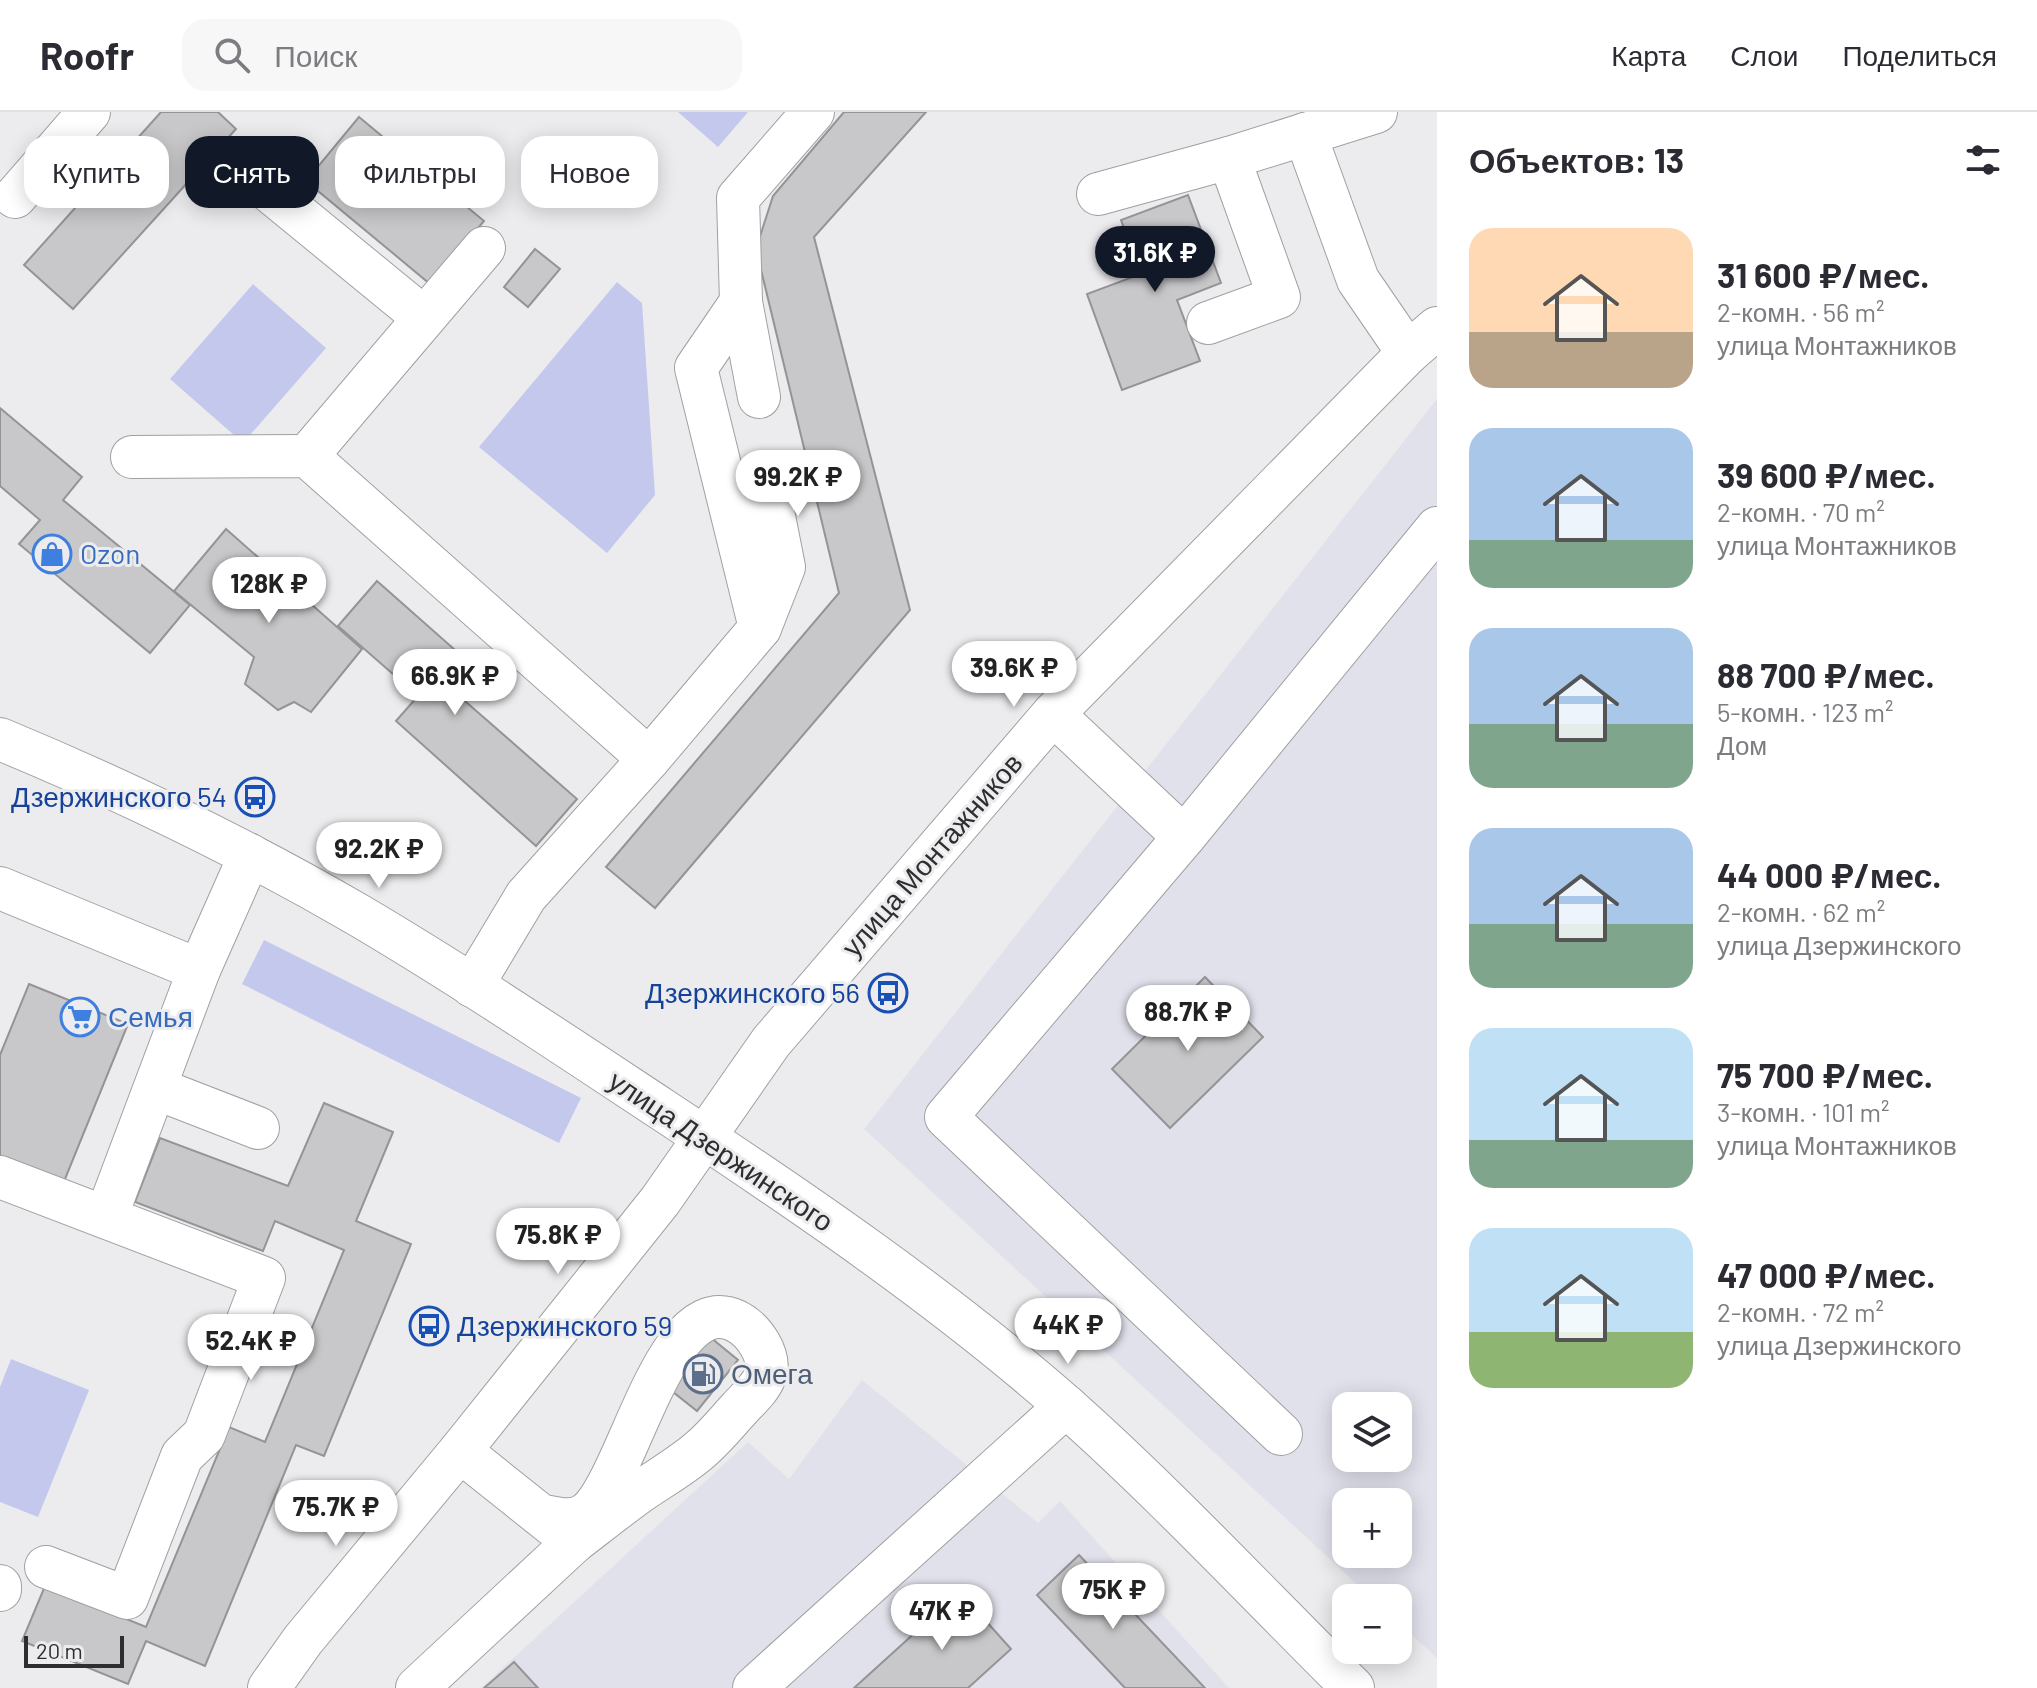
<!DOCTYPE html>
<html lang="ru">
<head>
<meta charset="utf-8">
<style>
  :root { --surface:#fff; --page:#f7f7f7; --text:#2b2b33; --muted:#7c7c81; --line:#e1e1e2; --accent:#111827 }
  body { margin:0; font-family:Barlow,sans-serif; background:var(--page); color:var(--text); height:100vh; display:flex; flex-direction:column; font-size:30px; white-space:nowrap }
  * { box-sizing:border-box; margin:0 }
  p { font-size:26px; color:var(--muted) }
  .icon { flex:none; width:44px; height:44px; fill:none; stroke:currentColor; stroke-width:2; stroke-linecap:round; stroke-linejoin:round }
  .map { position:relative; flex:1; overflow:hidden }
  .details { display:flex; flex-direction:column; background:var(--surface); width:600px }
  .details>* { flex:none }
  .top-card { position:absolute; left:24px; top:24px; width:760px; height:72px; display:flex; gap:16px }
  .fabs { position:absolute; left:1332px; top:1280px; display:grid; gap:16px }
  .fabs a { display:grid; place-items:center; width:80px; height:80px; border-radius:16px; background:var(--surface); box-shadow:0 4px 20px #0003; font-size:40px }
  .scale { position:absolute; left:24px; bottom:20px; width:100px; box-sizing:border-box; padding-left:8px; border:4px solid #2e2e2f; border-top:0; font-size:22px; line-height:28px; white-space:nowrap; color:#2e2e2f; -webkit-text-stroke:6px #ececef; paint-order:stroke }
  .price { position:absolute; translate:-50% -68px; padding:0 18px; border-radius:28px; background:#fff; color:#222; font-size:26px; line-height:52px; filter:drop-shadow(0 2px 4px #0008) }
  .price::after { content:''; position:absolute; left:50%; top:48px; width:24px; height:18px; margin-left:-12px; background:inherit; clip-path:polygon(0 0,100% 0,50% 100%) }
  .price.current { background:var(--accent); color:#fff }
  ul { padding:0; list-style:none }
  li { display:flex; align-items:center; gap:24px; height:200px; padding:0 32px }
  li span { display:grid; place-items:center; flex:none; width:224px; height:160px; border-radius:24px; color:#555 }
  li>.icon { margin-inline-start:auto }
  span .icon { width:96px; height:96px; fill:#fffc; stroke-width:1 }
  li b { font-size:34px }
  h2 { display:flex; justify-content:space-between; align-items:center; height:96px; padding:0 32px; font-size:34px }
  .pill { padding:0 28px; border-radius:24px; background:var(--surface); box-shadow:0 4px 20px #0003; font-size:28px; line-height:72px }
  .pill.current { background:var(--accent); color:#fff }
  header { display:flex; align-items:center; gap:48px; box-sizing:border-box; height:112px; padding:0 40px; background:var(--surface); border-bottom:2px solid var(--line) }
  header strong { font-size:38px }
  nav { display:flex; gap:44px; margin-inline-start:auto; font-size:28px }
  .search { width:560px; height:72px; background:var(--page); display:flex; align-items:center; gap:20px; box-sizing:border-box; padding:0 28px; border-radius:24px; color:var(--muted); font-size:30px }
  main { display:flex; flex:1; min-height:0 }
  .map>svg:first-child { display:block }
  .built { fill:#e0e1eb; fill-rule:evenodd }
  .green { fill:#c4c8ec }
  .building { fill:#c8c8ca; stroke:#949496; stroke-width:2 }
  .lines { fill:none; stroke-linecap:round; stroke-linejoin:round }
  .minor-casing { stroke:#9fa0a2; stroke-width:44 }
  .minor { stroke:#fff; stroke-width:42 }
  .labels { text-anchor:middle; stroke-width:6; stroke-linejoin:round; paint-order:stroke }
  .shop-label { font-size:28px; fill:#366cbe; stroke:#ececef; text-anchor:start }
  .transit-label { font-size:28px; fill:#164399; stroke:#ececef; text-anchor:end }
  .street-label { font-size:28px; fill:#2e2e2f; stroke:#ececef }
  .service-label { font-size:28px; fill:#4e5e75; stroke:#ececef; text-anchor:start }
</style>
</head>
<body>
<header>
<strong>Roofr</strong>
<div class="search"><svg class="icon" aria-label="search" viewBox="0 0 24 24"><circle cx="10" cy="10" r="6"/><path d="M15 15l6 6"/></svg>Поиск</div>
<nav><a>Карта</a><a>Слои</a><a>Поделиться</a></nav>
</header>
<main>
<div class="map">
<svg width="1437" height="1576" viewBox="0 0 1437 1576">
  <rect width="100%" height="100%" fill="#ececef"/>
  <g class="built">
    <path d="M1437,287V1546L1398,1510V1486H1372L864,1017ZM1346,1294H1398V1346H1346ZM1346,1390H1398V1442H1346Z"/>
    <polygon points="862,1268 1038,1411 1060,1389 1229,1576 481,1576 748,1330 789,1367"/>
  </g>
  <g class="green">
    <polygon points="678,0 748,0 718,35"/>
    <polygon points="617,170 642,191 655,383 607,441 479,335"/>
    <polygon points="253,172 326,236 243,331 170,267"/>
    <polygon points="264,828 581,986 559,1031 242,872"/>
    <polygon points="11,1247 89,1278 38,1405 0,1390 0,1275"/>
  </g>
  <g class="building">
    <polygon points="161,0 218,0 236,17 73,197 24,153"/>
    <polygon points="844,0 926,0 814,125 910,498 655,796 606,755 839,481 756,137 773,84"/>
    <polygon points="359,5 484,109 430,172 306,69"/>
    <polygon points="1188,83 1221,171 1177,188 1200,249 1122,278 1087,182 1141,162 1121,108"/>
    <polygon points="535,137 560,157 528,195 504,175"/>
    <polygon points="0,296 82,365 63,388 190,493 150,541 19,432 40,408 0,374"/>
    <polygon points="226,417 362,537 311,600 294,590 278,598 245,572 254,545 174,479"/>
    <polygon points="377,469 463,545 442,569 577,687 536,734 396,609 418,584 338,514"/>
    <polygon points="1205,865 1263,925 1170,1016 1112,957"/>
    <polygon points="29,872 128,912 63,1072 0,1047 0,943"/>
    <polygon points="324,991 393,1020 356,1109 411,1132 324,1344 296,1333 205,1554 146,1529 128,1572 22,1529 45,1474 146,1515 229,1315 265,1330 344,1138 275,1109 263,1139 135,1090 160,1026 288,1074"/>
    <polygon points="710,1225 738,1248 697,1299 668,1276"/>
    <polygon points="1079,1443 1205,1576 1125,1576 1037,1483"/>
    <polygon points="960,1480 1011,1537 968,1576 854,1576"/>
    <polygon points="514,1550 538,1576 484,1576"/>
  </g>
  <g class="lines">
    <g class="minor-casing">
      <g id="minor">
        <polyline points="1305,22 1358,168 1408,241"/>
        <polyline points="257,69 423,205"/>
        <polyline points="1098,82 1229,46 1376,0"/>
        <polyline points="15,85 89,0"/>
        <polyline points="741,190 759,285"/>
        <polyline points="1208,211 1279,185 1229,46"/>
        <polyline points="307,344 484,136"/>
        <polyline points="132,345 307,344 649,647"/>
        <polyline points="760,516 696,256 741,190 738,86 813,0"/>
        <polyline points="1053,602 1184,725 946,1005 1281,1322"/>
        <path d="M0,627C123,678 245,737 360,804C463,865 563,932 663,998C801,1089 942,1185 1067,1295C1166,1383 1258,1482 1353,1576"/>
        <polyline points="1184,725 1437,416"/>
        <polyline points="0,776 199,858"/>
        <polyline points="472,874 526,784 649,647 760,516 784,455 766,364"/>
        <polyline points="155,976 258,1016"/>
        <polyline points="0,1065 264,1166 204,1323 182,1344 127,1486 46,1455"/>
        <polyline points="106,1105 199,858 250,743"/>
        <path d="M460,1339L574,1430C595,1414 615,1398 637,1382C658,1367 682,1354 701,1337C715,1325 727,1310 739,1297C748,1287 760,1277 765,1264C772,1244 754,1218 736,1209C665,1175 628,1370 587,1401C573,1412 556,1406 540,1403"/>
        <polyline points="0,1474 0,1478"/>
        <polyline points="269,1576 303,1528 460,1339 660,1089 771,930 1053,602 1408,241 1437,216"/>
        <polyline points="417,1576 574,1430"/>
        <polyline points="754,1576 1066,1294"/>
      </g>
    </g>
    <use href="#minor" class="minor"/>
  </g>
  <defs>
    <g id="shop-ring" transform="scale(2)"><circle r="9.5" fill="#ececef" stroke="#3f7fe0" stroke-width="1.5"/><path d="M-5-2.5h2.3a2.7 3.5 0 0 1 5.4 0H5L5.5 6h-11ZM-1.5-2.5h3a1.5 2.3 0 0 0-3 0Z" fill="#3f7fe0"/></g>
    <g id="bus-ring" transform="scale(2)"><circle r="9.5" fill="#ececef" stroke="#1a4fb4" stroke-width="1.5"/><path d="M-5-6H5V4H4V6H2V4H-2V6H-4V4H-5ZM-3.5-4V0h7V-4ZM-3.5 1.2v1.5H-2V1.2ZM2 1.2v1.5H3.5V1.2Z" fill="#1a4fb4"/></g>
    <g id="supermarket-ring" transform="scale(2)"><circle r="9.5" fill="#ececef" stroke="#3f7fe0" stroke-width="1.5"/><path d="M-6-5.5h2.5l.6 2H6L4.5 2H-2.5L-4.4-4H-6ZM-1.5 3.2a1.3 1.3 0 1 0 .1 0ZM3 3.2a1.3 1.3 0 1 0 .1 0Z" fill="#3f7fe0"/></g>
    <g id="fuel-ring" transform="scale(2)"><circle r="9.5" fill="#ececef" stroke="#5c6f8a" stroke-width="1.5"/><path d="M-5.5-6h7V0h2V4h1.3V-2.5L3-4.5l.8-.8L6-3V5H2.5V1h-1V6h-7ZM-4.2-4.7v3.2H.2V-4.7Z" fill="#5c6f8a"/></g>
  </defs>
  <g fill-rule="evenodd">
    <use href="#shop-ring" x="52" y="442"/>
    <use href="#bus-ring" x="255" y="685"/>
    <use href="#bus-ring" x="888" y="881"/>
    <use href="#supermarket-ring" x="80" y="905"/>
    <use href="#bus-ring" x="429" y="1214"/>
    <use href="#fuel-ring" x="703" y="1262"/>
  </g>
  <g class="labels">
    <g class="shop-label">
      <text x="80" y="452">Ozon</text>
      <text x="108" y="915">Семья</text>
    </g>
    <g class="transit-label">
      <text x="227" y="695">Дзержинского 54</text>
      <text x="860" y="891">Дзержинского 56</text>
      <text x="457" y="1224" text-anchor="start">Дзержинского 59</text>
    </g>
    <g class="street-label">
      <text transform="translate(932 743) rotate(-49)" y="10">улица Монтажников</text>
      <text transform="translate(721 1039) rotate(34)" y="10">улица Дзержинского</text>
    </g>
    <g class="service-label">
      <text x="731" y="1272">Омега</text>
    </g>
  </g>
</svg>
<div class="fabs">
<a><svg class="icon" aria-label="layers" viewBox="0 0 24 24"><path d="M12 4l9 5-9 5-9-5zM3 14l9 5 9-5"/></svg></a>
<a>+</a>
<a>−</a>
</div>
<div class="scale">20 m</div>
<b class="price current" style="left:1155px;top:182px">31.6K ₽</b>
<b class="price" style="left:798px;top:406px">99.2K ₽</b>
<b class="price" style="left:269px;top:513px">128K ₽</b>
<b class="price" style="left:1014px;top:597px">39.6K ₽</b>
<b class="price" style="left:455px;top:605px">66.9K ₽</b>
<b class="price" style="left:379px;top:778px">92.2K ₽</b>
<b class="price" style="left:1188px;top:941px">88.7K ₽</b>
<b class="price" style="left:558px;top:1164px">75.8K ₽</b>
<b class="price" style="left:1068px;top:1254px">44K ₽</b>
<b class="price" style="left:251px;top:1270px">52.4K ₽</b>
<b class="price" style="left:336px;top:1436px">75.7K ₽</b>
<b class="price" style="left:1113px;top:1519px">75K ₽</b>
<b class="price" style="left:942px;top:1540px">47K ₽</b>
<div class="top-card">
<a class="pill">Купить</a>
<a class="pill current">Снять</a>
<a class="pill">Фильтры</a>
<a class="pill">Новое</a>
</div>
</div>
<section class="details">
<h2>Объектов: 13<svg class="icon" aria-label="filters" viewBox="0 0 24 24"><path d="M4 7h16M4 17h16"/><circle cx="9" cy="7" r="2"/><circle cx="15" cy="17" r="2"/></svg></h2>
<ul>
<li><span style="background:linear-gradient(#ffd9b3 65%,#b9a48a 0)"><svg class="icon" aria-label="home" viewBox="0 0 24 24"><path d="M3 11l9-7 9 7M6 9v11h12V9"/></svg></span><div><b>31 600 ₽/мес.</b><p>2-комн. · 56 m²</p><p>улица Монтажников</p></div></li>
<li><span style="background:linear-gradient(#a9c7e8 70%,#7fa58c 0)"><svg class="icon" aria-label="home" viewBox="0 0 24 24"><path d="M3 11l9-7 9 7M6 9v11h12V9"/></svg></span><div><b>39 600 ₽/мес.</b><p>2-комн. · 70 m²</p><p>улица Монтажников</p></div></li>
<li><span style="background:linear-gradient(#a9c7e8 60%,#7fa58c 0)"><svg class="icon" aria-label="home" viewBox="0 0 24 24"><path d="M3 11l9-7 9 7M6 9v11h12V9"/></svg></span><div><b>88 700 ₽/мес.</b><p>5-комн. · 123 m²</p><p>Дом</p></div></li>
<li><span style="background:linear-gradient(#a9c7e8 60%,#7fa58c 0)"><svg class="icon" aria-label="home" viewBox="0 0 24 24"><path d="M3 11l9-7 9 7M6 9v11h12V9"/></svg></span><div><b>44 000 ₽/мес.</b><p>2-комн. · 62 m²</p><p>улица Дзержинского</p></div></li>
<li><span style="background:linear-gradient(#bfe0f5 70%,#7fa58c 0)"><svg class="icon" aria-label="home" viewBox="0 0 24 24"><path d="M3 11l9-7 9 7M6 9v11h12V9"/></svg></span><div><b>75 700 ₽/мес.</b><p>3-комн. · 101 m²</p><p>улица Монтажников</p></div></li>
<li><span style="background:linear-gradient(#bfe0f5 65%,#8fb573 0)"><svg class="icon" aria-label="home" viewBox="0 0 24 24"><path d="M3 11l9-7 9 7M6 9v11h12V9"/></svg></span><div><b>47 000 ₽/мес.</b><p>2-комн. · 72 m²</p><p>улица Дзержинского</p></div></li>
</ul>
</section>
</main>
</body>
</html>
